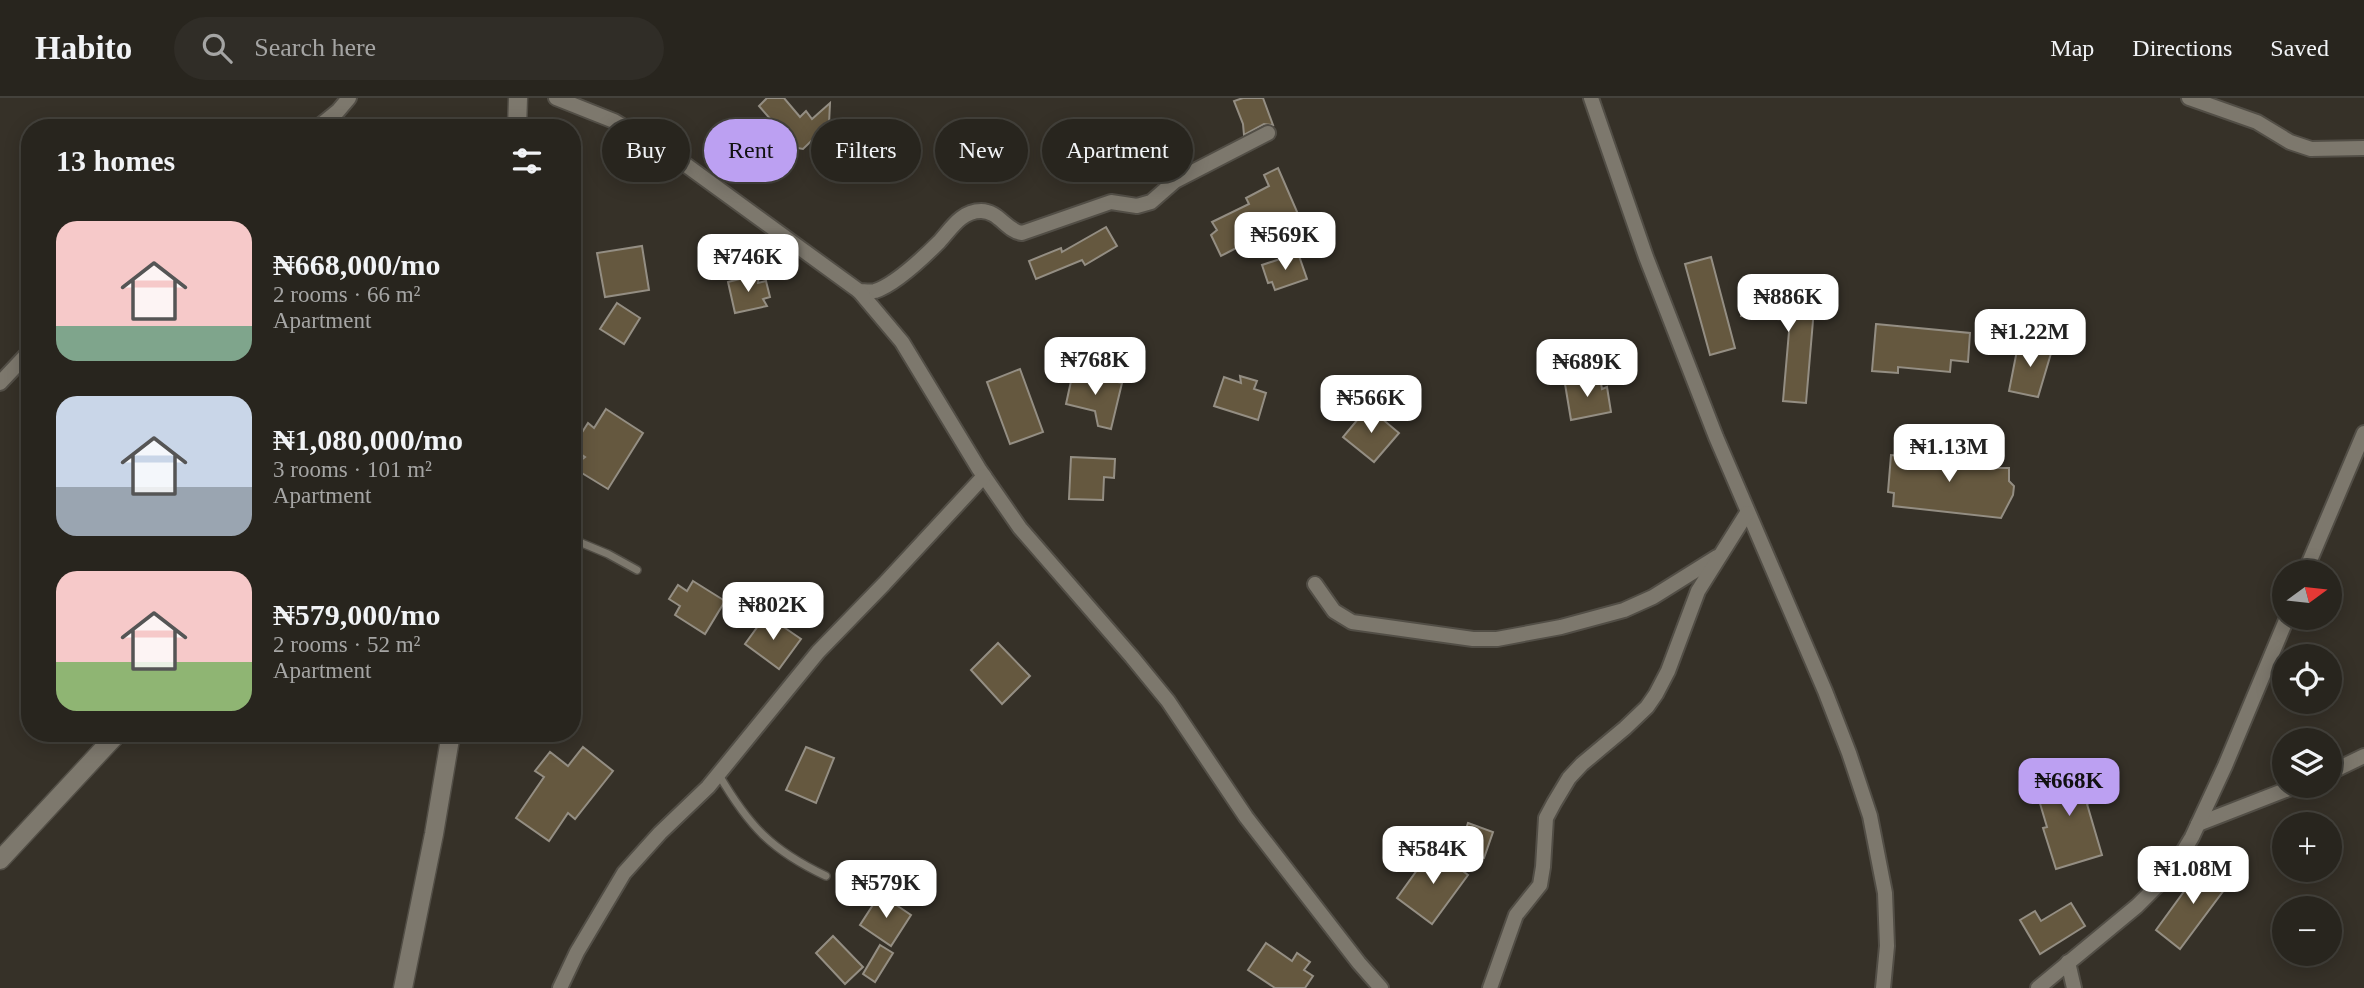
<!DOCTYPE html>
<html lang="en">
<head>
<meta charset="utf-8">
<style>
  :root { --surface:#28251e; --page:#302d27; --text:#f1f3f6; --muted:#a5a5a4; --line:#44423c; --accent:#bca0f2 }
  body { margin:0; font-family:Georgia,serif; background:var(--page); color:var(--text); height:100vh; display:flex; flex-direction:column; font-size:26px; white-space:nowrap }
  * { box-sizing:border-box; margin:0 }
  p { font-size:23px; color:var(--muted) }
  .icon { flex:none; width:38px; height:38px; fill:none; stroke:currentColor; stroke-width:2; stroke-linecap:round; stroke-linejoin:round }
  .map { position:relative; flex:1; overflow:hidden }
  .drawer { position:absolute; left:21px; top:21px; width:560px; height:623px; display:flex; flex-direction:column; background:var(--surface); border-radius:28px; box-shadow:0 4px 18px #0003,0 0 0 2px var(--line) }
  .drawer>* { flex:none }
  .banner { position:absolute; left:602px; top:21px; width:665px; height:63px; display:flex; gap:14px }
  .needle { width:46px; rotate:75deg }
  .tools { position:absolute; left:2272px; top:462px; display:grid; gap:14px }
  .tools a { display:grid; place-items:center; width:70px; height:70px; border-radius:50%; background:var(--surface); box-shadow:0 4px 18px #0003,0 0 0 2px var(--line); font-size:35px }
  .price { position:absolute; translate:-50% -60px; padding:0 16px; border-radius:14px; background:#fff; color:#222; font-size:23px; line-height:46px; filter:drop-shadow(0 2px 4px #0008) }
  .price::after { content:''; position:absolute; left:50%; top:42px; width:21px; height:16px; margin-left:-10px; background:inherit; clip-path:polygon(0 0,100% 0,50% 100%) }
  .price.selected { background:var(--accent); color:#111 }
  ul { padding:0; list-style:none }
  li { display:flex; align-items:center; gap:21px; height:175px; padding:0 35px }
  li span { display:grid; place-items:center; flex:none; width:196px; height:140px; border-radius:21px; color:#555 }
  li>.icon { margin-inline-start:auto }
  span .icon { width:84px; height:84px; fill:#fffc; stroke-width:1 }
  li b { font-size:30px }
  h2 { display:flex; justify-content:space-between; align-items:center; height:84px; padding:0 35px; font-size:30px }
  .chip { padding:0 24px; border-radius:32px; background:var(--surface); box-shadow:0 4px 18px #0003,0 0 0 2px var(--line); font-size:24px; line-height:63px }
  .chip.selected { background:var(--accent); color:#111 }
  header { display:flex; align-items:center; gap:42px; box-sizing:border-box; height:98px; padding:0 35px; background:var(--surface); border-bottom:2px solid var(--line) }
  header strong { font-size:33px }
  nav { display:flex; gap:38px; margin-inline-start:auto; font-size:24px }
  .search { width:490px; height:63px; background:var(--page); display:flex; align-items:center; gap:18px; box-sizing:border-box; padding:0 24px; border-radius:38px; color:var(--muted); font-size:26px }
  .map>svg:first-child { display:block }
  .building { fill:#65583f; stroke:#948e83; stroke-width:2 }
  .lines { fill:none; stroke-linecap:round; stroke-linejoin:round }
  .lane-casing { stroke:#524e46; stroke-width:10 }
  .street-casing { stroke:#524e46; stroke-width:18 }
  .secondary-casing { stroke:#524e46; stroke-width:21 }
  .lane { stroke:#7d786d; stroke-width:7 }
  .street { stroke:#7d786d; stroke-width:14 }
  .secondary { stroke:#7d786d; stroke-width:18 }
</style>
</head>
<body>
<header>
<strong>Habito</strong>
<div class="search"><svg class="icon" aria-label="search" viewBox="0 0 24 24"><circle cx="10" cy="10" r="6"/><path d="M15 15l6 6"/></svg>Search here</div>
<nav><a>Map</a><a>Directions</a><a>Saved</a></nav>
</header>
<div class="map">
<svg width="2364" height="890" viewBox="0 0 2364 890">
  <rect width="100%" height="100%" fill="#363128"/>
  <g class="building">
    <polygon points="767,0 784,0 800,19 806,13 812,21 830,5 829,26 803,51 786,48 768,28 773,24 759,8"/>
    <polygon points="1243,0 1263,0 1273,27 1264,26 1244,37 1243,26 1234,3"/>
    <polygon points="1278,70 1298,116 1243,144 1244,146 1221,158 1211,137 1217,132 1212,124 1249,106 1246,100 1269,88 1264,77"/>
    <polygon points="1106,129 1117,148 1085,167 1082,162 1036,181 1029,163 1061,150 1062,154"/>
    <polygon points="642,148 649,192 605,199 597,155"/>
    <polygon points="1298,155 1307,181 1275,192 1272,184 1268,185 1262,167"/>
    <polygon points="1711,159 1735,250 1710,257 1685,166"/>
    <polygon points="759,176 758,185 766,183 770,199 763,201 767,208 735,215 728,184"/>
    <polygon points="1743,192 1815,199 1806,305 1783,303 1790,222 1741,218"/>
    <polygon points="617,205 640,220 624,246 600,231"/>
    <polygon points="1876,226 1970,235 1968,264 1951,262 1950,274 1898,269 1898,275 1872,273"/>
    <polygon points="2019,242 2052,252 2038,299 2009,293"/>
    <polygon points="1020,271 1043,334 1010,346 987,284"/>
    <polygon points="1073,274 1122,285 1111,331 1098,328 1095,313 1066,306"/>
    <polygon points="1240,278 1257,283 1254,291 1266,295 1258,322 1214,308 1224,279 1241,285"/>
    <polygon points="1600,280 1602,291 1607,289 1611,314 1571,322 1565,286"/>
    <polygon points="1368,309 1399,335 1374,364 1343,339"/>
    <polygon points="606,311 643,335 608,391 572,369 585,359 572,350 588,325 594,330"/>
    <polygon points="1905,350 1940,353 1950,358 1975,358 1992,363 1992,370 2009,370 2009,383 2014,388 2013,397 2001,420 1893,408 1894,395 1888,394 1891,357 1904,358"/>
    <polygon points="1071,359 1115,361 1114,380 1104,379 1103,402 1069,401"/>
    <polygon points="693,483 725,503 705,536 675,517 680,508 669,501 678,487 687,493"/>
    <polygon points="766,517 801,541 779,571 745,546"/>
    <polygon points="998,545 1030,578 1002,606 971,572"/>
    <polygon points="583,649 613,673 575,721 568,715 549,743 516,720 544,679 535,673 550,654 568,668"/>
    <polygon points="806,649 834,660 816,705 786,692"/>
    <polygon points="2083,668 2094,703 2087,706 2102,757 2056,771 2043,730 2047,729 2036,692 2048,688 2045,679"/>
    <polygon points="1468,725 1493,734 1484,760 1459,751"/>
    <polygon points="1433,750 1468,777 1432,826 1397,800"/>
    <polygon points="2204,766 2230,784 2180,851 2156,832"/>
    <polygon points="880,796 911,817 891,848 860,827"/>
    <polygon points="2071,805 2085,828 2040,856 2020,822 2035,813 2041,823"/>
    <polygon points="833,838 863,869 845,886 816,855"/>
    <polygon points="1266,845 1292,863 1297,855 1310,864 1304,872 1313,878 1305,890 1275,890 1248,872"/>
    <polygon points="880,847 893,855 875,884 863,876"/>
  </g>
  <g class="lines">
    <g class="lane-casing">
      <g id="lane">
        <polyline points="572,441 608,456 637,472"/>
        <path d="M719,677C749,728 771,752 826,778"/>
      </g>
    </g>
    <g class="street-casing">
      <g id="street">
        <path d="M556,0L614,23L686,67L859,193C864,193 870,194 875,193C894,187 924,159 939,144C951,131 961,113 981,113C999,113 1006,133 1022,135L1111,104L1137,108L1151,104L1175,83L1268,35"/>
        <polyline points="1591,0 1646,159 1716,339 1825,593 1849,655 1870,718 1885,795 1887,848 1883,890"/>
        <polyline points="2189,0 2257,24 2290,44 2311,51 2364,50"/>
        <polyline points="317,30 338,13 349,0"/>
        <polyline points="859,193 902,244 979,371 1020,430 1132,559 1168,603 1246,719 1359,865 1381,890"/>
        <polyline points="0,285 30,253"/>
        <polyline points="2305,474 2364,335"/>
        <polyline points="1315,486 1334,513 1352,524 1473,541 1497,541 1561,529 1624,512 1653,499 1717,459"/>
        <polyline points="2329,675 2364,658"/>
        <polyline points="2198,726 2296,688"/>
        <polyline points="2068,864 2074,890"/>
        <polyline points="560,890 577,854 624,775 660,735 708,689 818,554 884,486 984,378"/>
        <polyline points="1490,890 1516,817 1540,787 1543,769 1546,720 1554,705 1569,680 1582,666 1625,630 1647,609 1656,596 1668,573 1698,493 1747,415"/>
        <polyline points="2038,890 2137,808 2171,774 2192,739 2225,668 2287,520"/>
      </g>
    </g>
    <g class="secondary-casing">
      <g id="secondary">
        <polyline points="517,30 518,0"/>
        <polyline points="0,762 118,635"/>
        <polyline points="403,890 434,736 451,635"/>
      </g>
    </g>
    <use href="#lane" class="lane"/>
    <use href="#street" class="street"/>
    <use href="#secondary" class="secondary"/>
  </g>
</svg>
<div class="tools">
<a><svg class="needle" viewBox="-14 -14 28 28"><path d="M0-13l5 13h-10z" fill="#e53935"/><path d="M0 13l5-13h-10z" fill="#a5a5a4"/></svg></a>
<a><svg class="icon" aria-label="locate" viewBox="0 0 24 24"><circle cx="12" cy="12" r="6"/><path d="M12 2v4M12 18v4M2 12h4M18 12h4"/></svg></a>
<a><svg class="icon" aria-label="layers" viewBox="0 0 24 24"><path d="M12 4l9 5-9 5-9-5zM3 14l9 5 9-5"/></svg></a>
<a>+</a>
<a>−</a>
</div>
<b class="price" style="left:1285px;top:174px">₦569K</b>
<b class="price" style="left:748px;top:196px">₦746K</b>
<b class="price" style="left:1788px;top:236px">₦886K</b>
<b class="price" style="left:2030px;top:271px">₦1.22M</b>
<b class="price" style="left:1095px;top:299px">₦768K</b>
<b class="price" style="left:1587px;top:301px">₦689K</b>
<b class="price" style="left:1371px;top:337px">₦566K</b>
<b class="price" style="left:1949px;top:386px">₦1.13M</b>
<b class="price" style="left:773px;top:544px">₦802K</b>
<b class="price selected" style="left:2069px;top:720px">₦668K</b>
<b class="price" style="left:1433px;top:788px">₦584K</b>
<b class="price" style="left:2193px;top:808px">₦1.08M</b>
<b class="price" style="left:886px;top:822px">₦579K</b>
<div class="banner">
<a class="chip">Buy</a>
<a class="chip selected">Rent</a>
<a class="chip">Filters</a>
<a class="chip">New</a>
<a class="chip">Apartment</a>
</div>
<section class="drawer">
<h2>13 homes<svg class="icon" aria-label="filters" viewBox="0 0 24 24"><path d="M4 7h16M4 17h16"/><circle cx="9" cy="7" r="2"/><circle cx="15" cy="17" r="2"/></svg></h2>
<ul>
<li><span style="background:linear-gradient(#f6c9c9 75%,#7fa58c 0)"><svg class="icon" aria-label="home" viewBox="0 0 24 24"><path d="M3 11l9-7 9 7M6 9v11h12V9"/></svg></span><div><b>₦668,000/mo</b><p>2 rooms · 66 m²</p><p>Apartment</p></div></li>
<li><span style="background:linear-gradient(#c9d6e8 65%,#9aa5b1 0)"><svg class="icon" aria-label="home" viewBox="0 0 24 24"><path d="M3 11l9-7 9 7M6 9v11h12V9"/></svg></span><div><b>₦1,080,000/mo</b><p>3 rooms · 101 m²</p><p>Apartment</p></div></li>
<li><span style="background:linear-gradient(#f6c9c9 65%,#8fb573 0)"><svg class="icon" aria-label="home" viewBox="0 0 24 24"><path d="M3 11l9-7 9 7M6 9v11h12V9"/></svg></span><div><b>₦579,000/mo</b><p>2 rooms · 52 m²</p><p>Apartment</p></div></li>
</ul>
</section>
</div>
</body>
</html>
